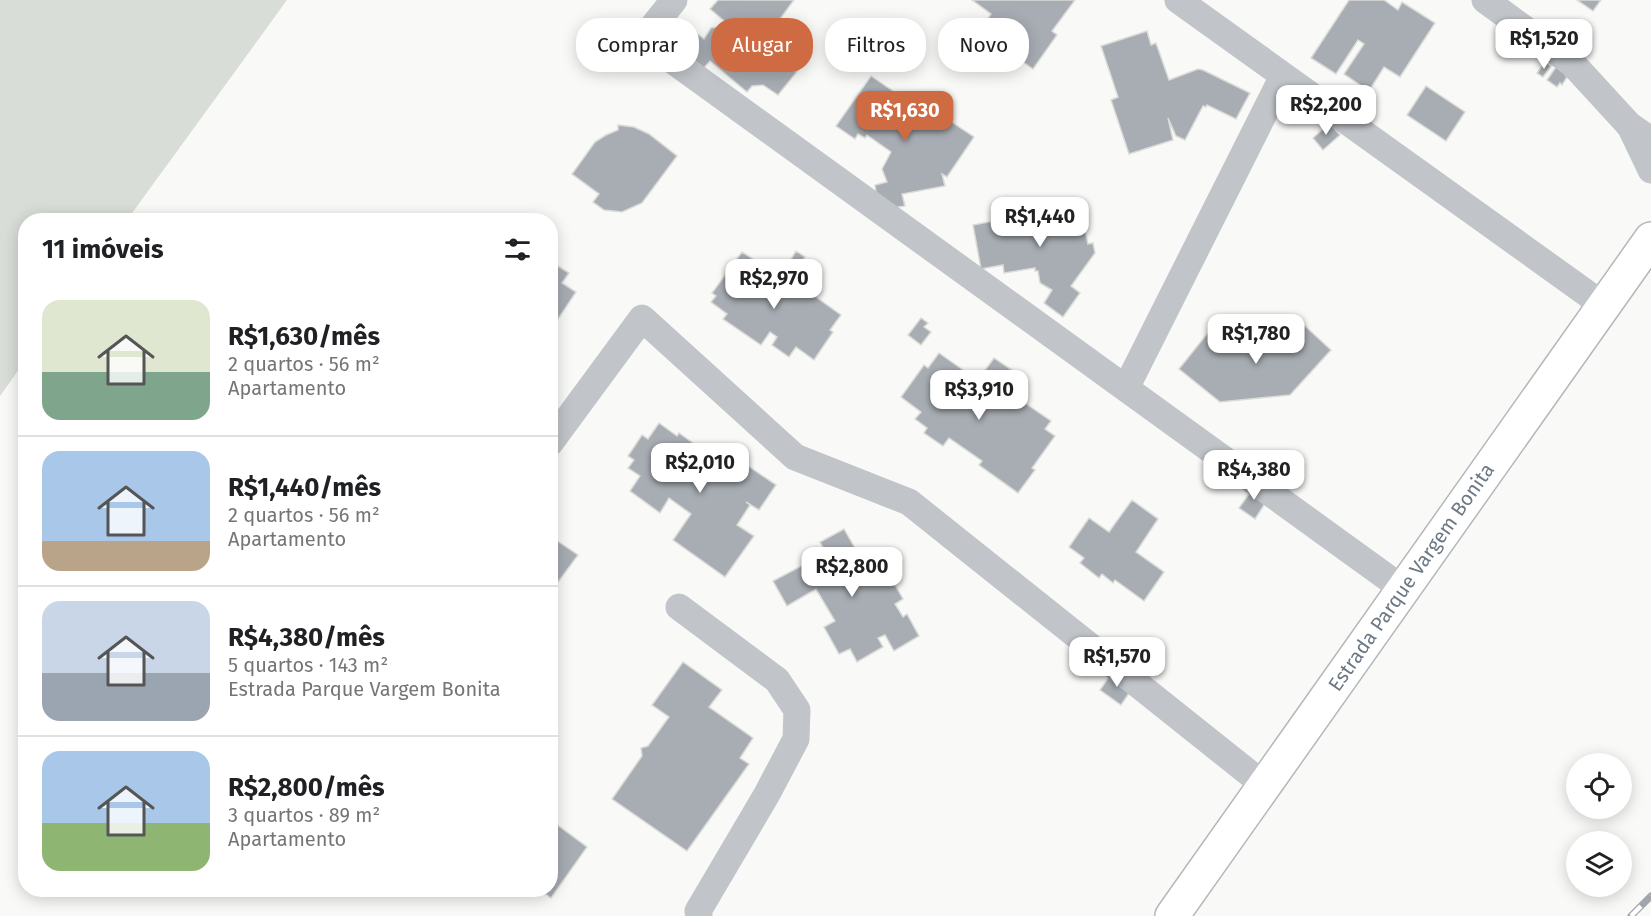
<!DOCTYPE html>
<html lang="pt">
<head>
<meta charset="utf-8">
<style>
  :root { --surface:#fff; --page:#f2f2f2; --text:#202124; --muted:#757577; --line:#e0e0e0; --accent:#ce6b43 }
  body { margin:0; font-family:"Fira Sans",sans-serif; background:var(--page); color:var(--text); height:100vh; display:flex; flex-direction:column; font-size:22px; white-space:nowrap }
  * { box-sizing:border-box; margin:0 }
  p { font-size:20px; color:var(--muted) }
  .icon { flex:none; width:33px; height:33px; fill:none; stroke:currentColor; stroke-width:2; stroke-linecap:round; stroke-linejoin:round }
  .map { position:relative; flex:1; overflow:hidden }
  .sheet { position:absolute; left:18px; top:213px; width:540px; height:684px; display:flex; flex-direction:column; background:var(--surface); border-radius:24px; box-shadow:0 3px 15px #0003 }
  .sheet>* { flex:none }
  .guide { position:absolute; left:576px; top:18px; width:570px; height:54px; display:flex; gap:12px }
  .buttons { position:absolute; left:1566px; top:753px; display:grid; gap:12px }
  .buttons a { display:grid; place-items:center; width:66px; height:66px; border-radius:50%; background:var(--surface); box-shadow:0 3px 15px #0003; font-size:30px }
  .price { position:absolute; translate:-50% -51px; padding:0 14px; border-radius:12px; background:#fff; color:#222; font-size:20px; line-height:39px; filter:drop-shadow(0 2px 3px #0008) }
  .price::after { content:''; position:absolute; left:50%; top:36px; width:18px; height:14px; margin-left:-9px; background:inherit; clip-path:polygon(0 0,100% 0,50% 100%) }
  .price.on { background:var(--accent); color:#fff }
  ul { padding:0; list-style:none }
  li { display:flex; align-items:center; gap:18px; height:150px; padding:0 24px }
  li+li { border-top:2px solid var(--line) }
  li span { display:grid; place-items:center; flex:none; width:168px; height:120px; border-radius:18px; color:#555 }
  li>.icon { margin-inline-start:auto }
  span .icon { width:72px; height:72px; fill:#fffc; stroke-width:1 }
  li b { font-size:26px }
  h2 { display:flex; justify-content:space-between; align-items:center; height:72px; padding:0 24px; font-size:26px }
  .pill { padding:0 21px; border-radius:24px; background:var(--surface); box-shadow:0 3px 15px #0003; font-size:21px; line-height:54px }
  .pill.on { background:var(--accent); color:#fff }
  .map>svg:first-child { display:block }
  .green { fill:#d9ddd7 }
  .building { fill:#a7adb3; stroke:#dbdbd9; stroke-width:1.5 }
  .lines { fill:none; stroke-linecap:round; stroke-linejoin:round }
  .secondary-casing { stroke:#b4b8bc; stroke-width:36 }
  .street { stroke:#c1c4c8; stroke-width:27 }
  .secondary { stroke:#fff; stroke-width:33 }
  .rail-casing { stroke:#a1a6ac; stroke-width:7 }
  .rail { stroke:#fff; stroke-width:4.5; stroke-dasharray:14; stroke-linecap:butt }
  .labels { text-anchor:middle; stroke-width:6; stroke-linejoin:round; paint-order:stroke }
  .street-label { font-size:20px; fill:#6c7884; stroke:#fff }
</style>
</head>
<body>
<div class="map">
<svg width="1651" height="916" viewBox="0 0 1651 916">
  <rect width="100%" height="100%" fill="#f9f9f7"/>
  <polygon class="green" points="0,0 287,0 127,220 26,220 25,361 0,396"/>
  <g class="building">
    <polygon points="718,0 794,0 774,27 770,28 767,25 762,31 768,36 770,33 773,36 775,34 808,58 778,95 763,85 752,86 747,92 710,61 701,71 677,51 694,31 704,39 711,28 734,25 729,22 728,24 710,9"/>
    <polygon points="972,0 1075,0 1052,31 1057,35 1033,69 980,31 991,14"/>
    <polygon points="1349,0 1384,0 1398,10 1402,2 1435,23 1400,77 1384,67 1369,91 1344,74 1364,44 1358,40 1336,74 1311,58"/>
    <polygon points="1577,0 1601,0 1593,11"/>
    <polygon points="1147,31 1151,45 1156,43 1169,80 1198,69 1203,70 1250,93 1236,119 1207,105 1206,107 1203,106 1185,140 1176,136 1168,118 1173,140 1129,154 1111,100 1118,97 1101,46"/>
    <polygon points="1545,62 1551,66 1543,77 1537,73"/>
    <polygon points="1558,64 1567,77 1562,85 1560,83 1557,87 1547,80"/>
    <polygon points="871,76 931,117 935,111 974,137 947,177 942,174 945,186 902,194 905,206 878,210 875,185 887,182 882,169 891,152 867,135 865,138 858,134 855,139 836,126"/>
    <polygon points="1426,86 1465,112 1446,141 1407,115"/>
    <polygon points="1330,123 1340,135 1323,150 1313,138"/>
    <polygon points="618,125 634,127 649,134 677,156 642,203 622,212 604,210 593,202 599,194 572,174 595,142 606,135 618,130"/>
    <polygon points="1078,199 1088,244 1093,243 1095,253 1071,286 1080,293 1063,317 1044,303 1052,290 1040,283 1038,271 1035,271 1035,268 1004,273 1003,265 981,269 973,225 1040,212 1039,206"/>
    <polygon points="796,251 805,257 798,268 790,261"/>
    <polygon points="742,252 770,270 762,281 769,286 766,290 779,299 792,280 841,315 830,330 833,332 814,360 796,347 789,357 772,345 777,337 770,332 761,345 723,319 727,314 711,302 716,296 712,293"/>
    <polygon points="550,261 569,273 562,283 576,292 552,328 550,327"/>
    <polygon points="1293,315 1331,350 1290,395 1220,402 1179,369 1211,329 1235,350 1266,346"/>
    <polygon points="921,318 928,323 924,327 931,332 921,345 908,335"/>
    <polygon points="939,353 1014,406 1019,399 1051,421 1045,429 1055,436 1032,468 1035,470 1018,493 979,465 982,461 949,438 943,446 924,433 927,428 915,419 921,412 901,397 924,365 928,368"/>
    <polygon points="994,358 1025,379 1009,401 995,391 999,384 983,373"/>
    <polygon points="659,423 677,436 679,433 704,451 700,458 711,465 714,460 711,459 721,444 740,457 738,459 776,485 759,510 746,502 750,505 737,525 754,536 725,577 673,540 691,514 669,498 660,513 630,491 640,476 628,468 634,460 628,456 642,435 648,439"/>
    <polygon points="1261,477 1264,505 1255,519 1239,508"/>
    <polygon points="1132,500 1158,519 1136,552 1164,572 1144,601 1115,580 1113,583 1102,574 1099,578 1080,563 1084,558 1069,547 1089,518 1109,532"/>
    <polygon points="844,529 859,555 866,551 870,560 878,555 903,599 895,604 903,617 907,614 919,636 894,651 885,635 878,638 883,647 857,662 850,649 839,654 824,627 835,621 816,589 787,606 773,581 826,553 820,542"/>
    <polygon points="550,536 578,555 550,593"/>
    <polygon points="683,662 722,690 709,707 753,738 740,758 749,764 687,851 612,799 642,756 641,748 648,746 669,717 652,705"/>
    <polygon points="1113,671 1134,686 1121,705 1100,690"/>
    <polygon points="552,821 587,847 551,898 540,890 550,890"/>
  </g>
  <g class="lines">
    <g class="secondary-casing">
      <polyline id="secondary" points="1172,916 1651,239"/>
    </g>
    <g class="street">
      <polyline points="674,0 643,39 1403,589"/>
      <polyline points="1178,0 1603,305"/>
      <polyline points="1485,0 1573,64 1629,125 1651,140"/>
      <polyline points="1630,126 1651,170"/>
      <polyline points="1126,388 1283,76"/>
      <polyline points="550,443 642,318 795,457 909,502 1264,785"/>
      <polyline points="679,607 777,680 797,710 796,739 767,794 698,911 699,916"/>
    </g>
    <use href="#secondary" class="secondary"/>
    <g class="rail-casing">
      <polyline id="rail" points="1631,916 1651,896"/>
    </g>
    <use href="#rail" class="rail"/>
  </g>
  <g class="labels">
    <g class="street-label">
      <text transform="translate(1411 577) rotate(-55)" y="7">Estrada Parque Vargem Bonita</text>
    </g>
  </g>
</svg>
<div class="buttons">
<a><svg class="icon" aria-label="locate" viewBox="0 0 24 24"><circle cx="12" cy="12" r="6"/><path d="M12 2v4M12 18v4M2 12h4M18 12h4"/></svg></a>
<a><svg class="icon" aria-label="layers" viewBox="0 0 24 24"><path d="M12 4l9 5-9 5-9-5zM3 14l9 5 9-5"/></svg></a>
</div>
<b class="price" style="left:1544px;top:70px">R$1,520</b>
<b class="price" style="left:1326px;top:136px">R$2,200</b>
<b class="price on" style="left:905px;top:142px">R$1,630</b>
<b class="price" style="left:1040px;top:248px">R$1,440</b>
<b class="price" style="left:774px;top:310px">R$2,970</b>
<b class="price" style="left:1256px;top:365px">R$1,780</b>
<b class="price" style="left:979px;top:421px">R$3,910</b>
<b class="price" style="left:700px;top:494px">R$2,010</b>
<b class="price" style="left:1254px;top:501px">R$4,380</b>
<b class="price" style="left:852px;top:598px">R$2,800</b>
<b class="price" style="left:1117px;top:688px">R$1,570</b>
<div class="guide">
<a class="pill">Comprar</a>
<a class="pill on">Alugar</a>
<a class="pill">Filtros</a>
<a class="pill">Novo</a>
</div>
<section class="sheet">
<h2>11 imóveis<svg class="icon" aria-label="filters" viewBox="0 0 24 24"><path d="M4 7h16M4 17h16"/><circle cx="9" cy="7" r="2"/><circle cx="15" cy="17" r="2"/></svg></h2>
<ul>
<li><span style="background:linear-gradient(#dfe7d0 60%,#7fa58c 0)"><svg class="icon" aria-label="home" viewBox="0 0 24 24"><path d="M3 11l9-7 9 7M6 9v11h12V9"/></svg></span><div><b>R$1,630/mês</b><p>2 quartos · 56 m²</p><p>Apartamento</p></div></li>
<li><span style="background:linear-gradient(#a9c7e8 75%,#b9a48a 0)"><svg class="icon" aria-label="home" viewBox="0 0 24 24"><path d="M3 11l9-7 9 7M6 9v11h12V9"/></svg></span><div><b>R$1,440/mês</b><p>2 quartos · 56 m²</p><p>Apartamento</p></div></li>
<li><span style="background:linear-gradient(#c9d6e8 60%,#9aa5b1 0)"><svg class="icon" aria-label="home" viewBox="0 0 24 24"><path d="M3 11l9-7 9 7M6 9v11h12V9"/></svg></span><div><b>R$4,380/mês</b><p>5 quartos · 143 m²</p><p>Estrada Parque Vargem Bonita</p></div></li>
<li><span style="background:linear-gradient(#a9c7e8 60%,#8fb573 0)"><svg class="icon" aria-label="home" viewBox="0 0 24 24"><path d="M3 11l9-7 9 7M6 9v11h12V9"/></svg></span><div><b>R$2,800/mês</b><p>3 quartos · 89 m²</p><p>Apartamento</p></div></li>
</ul>
</section>
</div>
</body>
</html>
